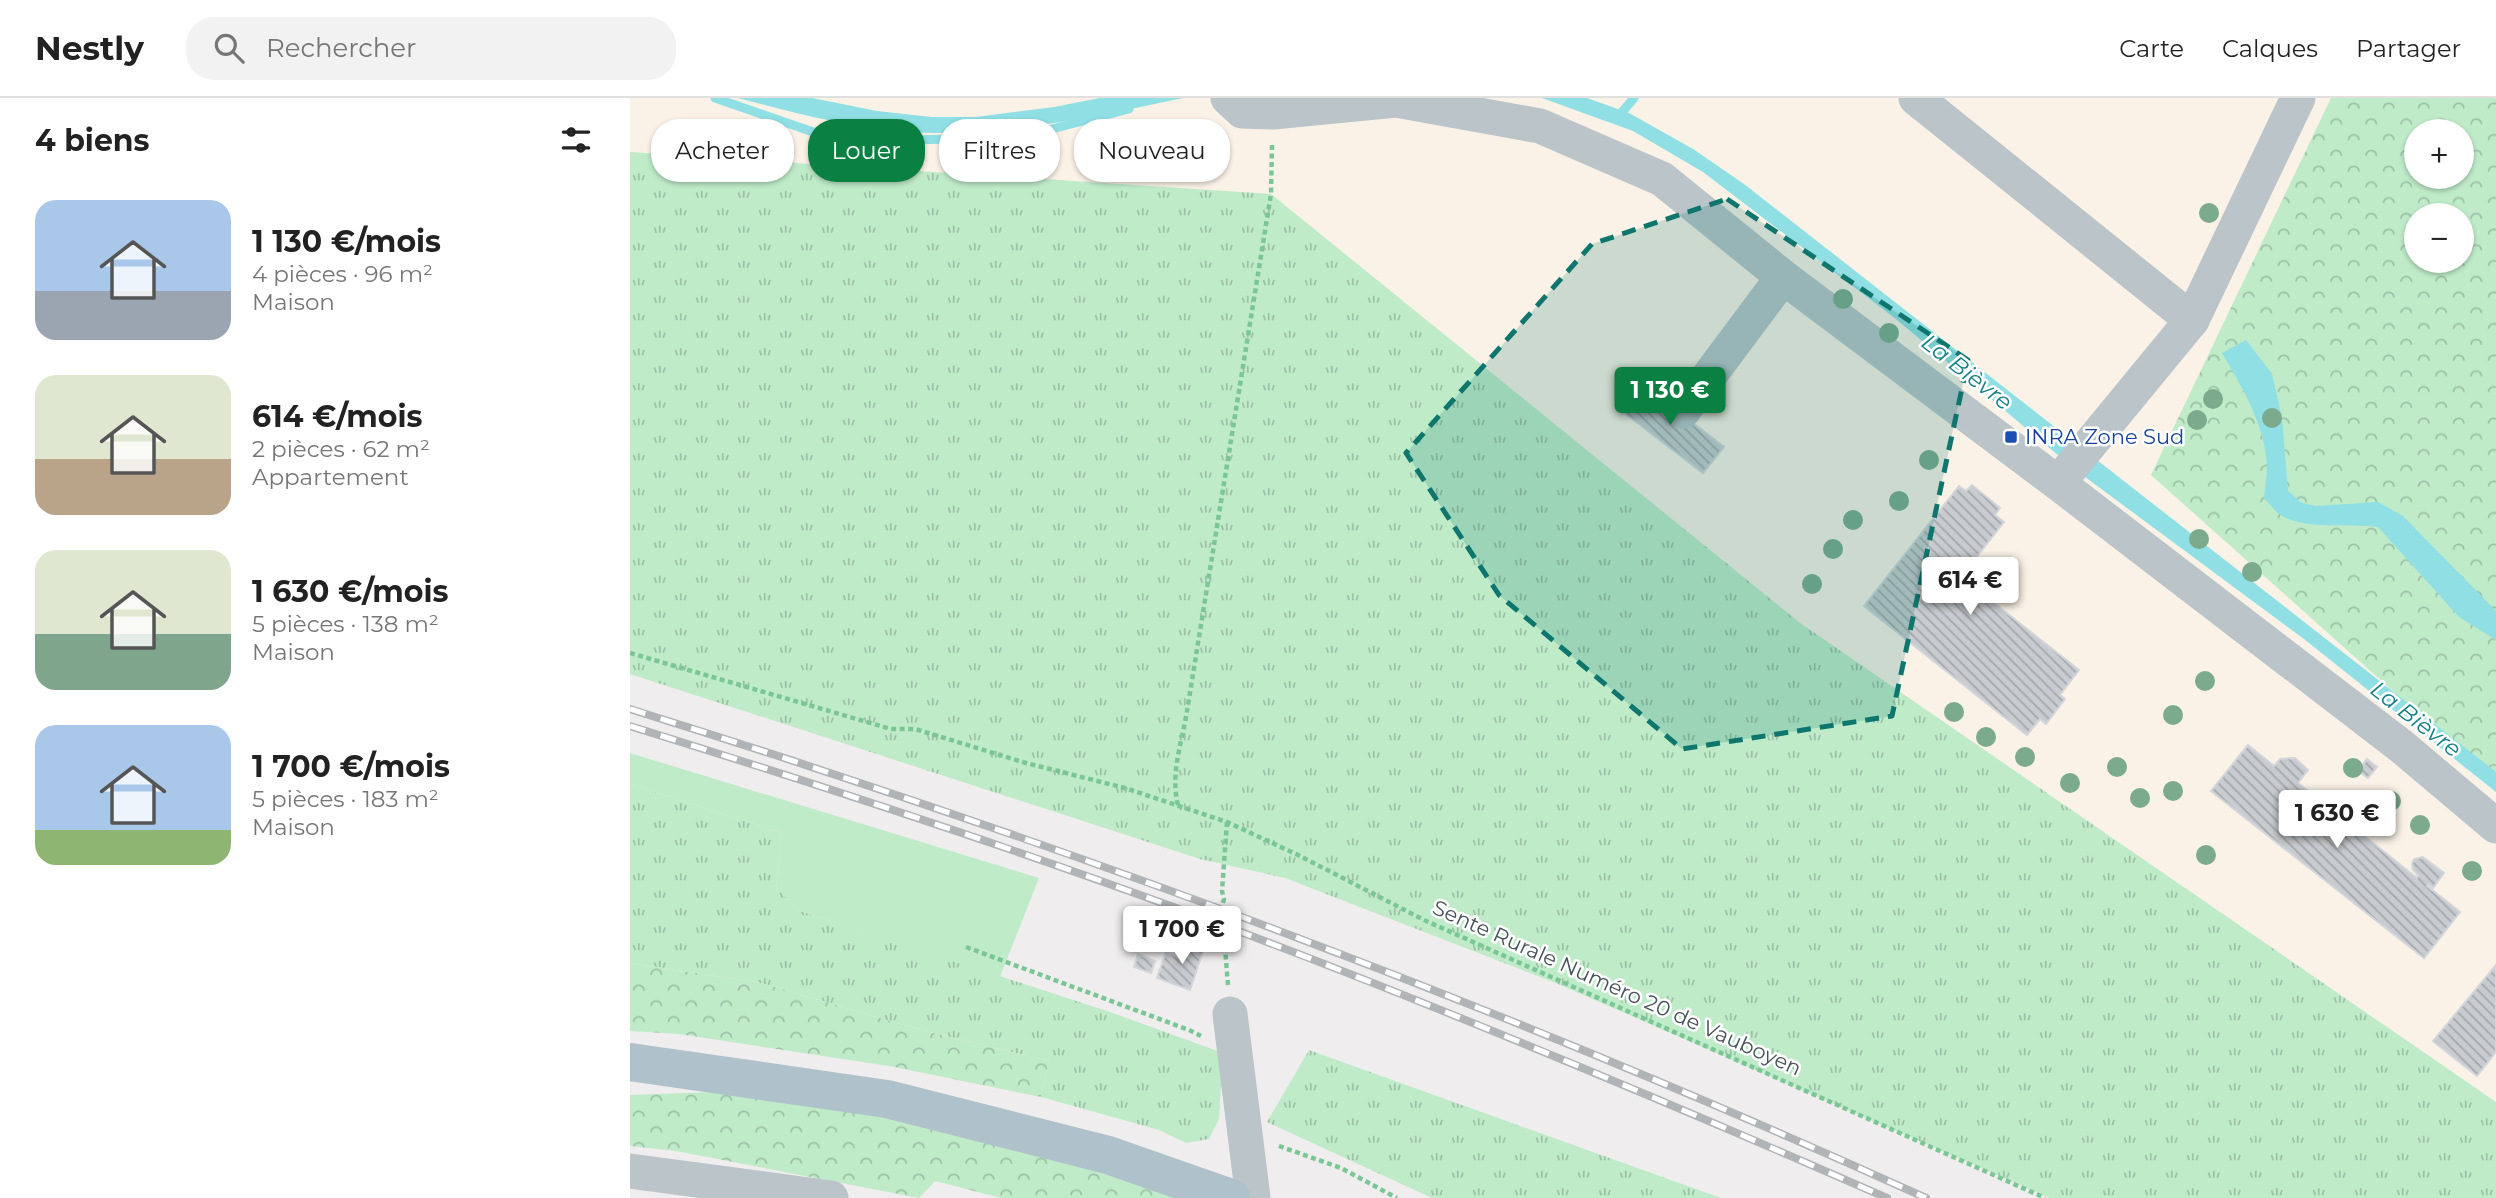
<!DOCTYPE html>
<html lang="fr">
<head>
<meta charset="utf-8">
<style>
  :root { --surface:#fff; --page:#f2f2f2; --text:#222; --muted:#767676; --line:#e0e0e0; --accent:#0b8043 }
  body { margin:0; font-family:Montserrat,sans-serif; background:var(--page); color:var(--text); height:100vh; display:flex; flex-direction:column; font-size:26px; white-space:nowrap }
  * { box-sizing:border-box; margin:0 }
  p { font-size:23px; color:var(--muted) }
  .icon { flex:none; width:38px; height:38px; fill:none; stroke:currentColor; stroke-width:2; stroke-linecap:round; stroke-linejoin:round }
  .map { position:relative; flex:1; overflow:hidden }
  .drawer { display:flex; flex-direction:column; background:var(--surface); width:630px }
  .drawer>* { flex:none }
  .banner { position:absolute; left:21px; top:21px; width:665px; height:63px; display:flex; gap:14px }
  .buttons { position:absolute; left:1774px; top:21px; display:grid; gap:14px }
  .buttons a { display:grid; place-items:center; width:70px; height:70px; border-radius:50%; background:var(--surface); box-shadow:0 2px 5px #0004; font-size:35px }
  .price { position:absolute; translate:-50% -60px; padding:0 16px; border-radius:7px; background:#fff; color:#222; font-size:23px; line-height:46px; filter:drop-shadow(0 2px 4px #0008) }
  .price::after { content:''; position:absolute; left:50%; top:42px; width:21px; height:16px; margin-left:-10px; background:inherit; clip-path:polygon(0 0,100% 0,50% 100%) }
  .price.on { background:var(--accent); color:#fff }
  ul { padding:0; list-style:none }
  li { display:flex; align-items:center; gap:21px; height:175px; padding:0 35px }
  li span { display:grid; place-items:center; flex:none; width:196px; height:140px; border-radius:21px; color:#555 }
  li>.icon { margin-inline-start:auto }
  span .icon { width:84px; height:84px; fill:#fffc; stroke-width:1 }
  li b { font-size:30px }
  h2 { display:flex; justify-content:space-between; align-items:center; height:84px; padding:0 35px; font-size:30px }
  .pill { padding:0 24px; border-radius:28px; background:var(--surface); box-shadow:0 2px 5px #0004; font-size:24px; line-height:63px }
  .pill.on { background:var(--accent); color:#fff }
  header { display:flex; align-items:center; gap:42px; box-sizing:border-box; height:98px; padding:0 35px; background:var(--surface); border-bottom:2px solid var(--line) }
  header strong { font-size:33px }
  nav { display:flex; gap:38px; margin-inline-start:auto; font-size:24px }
  .search { width:490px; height:63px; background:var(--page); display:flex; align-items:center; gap:18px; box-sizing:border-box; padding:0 24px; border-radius:28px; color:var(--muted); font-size:26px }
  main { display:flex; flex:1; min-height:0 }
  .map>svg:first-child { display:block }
  .commercial { fill:#faf2e7 }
  .grass { fill:url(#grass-tufts) }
  .forest { fill:url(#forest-crowns); fill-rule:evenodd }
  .garden { fill:#bfebc9 }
  .water { fill:#8fdfe4 }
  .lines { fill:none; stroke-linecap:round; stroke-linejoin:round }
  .stream { stroke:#8fdfe4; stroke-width:9 }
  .building { fill:url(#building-back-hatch); stroke:#d2d5d9; stroke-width:2 }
  .path { stroke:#7ac695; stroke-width:4.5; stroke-dasharray:5 3.5; stroke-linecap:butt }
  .minor { stroke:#bac4c9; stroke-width:35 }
  .major { stroke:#afc1ca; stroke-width:38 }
  .rail-casing { stroke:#b0b4b7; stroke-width:8 }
  .rail { stroke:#fff; stroke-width:5; stroke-dasharray:16; stroke-linecap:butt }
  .tree { fill:#7caa8d }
  .marked { fill:#0f766e; fill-opacity:0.2; stroke:#0f766e; stroke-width:5; stroke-dasharray:14 9; stroke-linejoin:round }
  .transit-dot { fill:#1a4fb4; stroke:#fff; stroke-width:2.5 }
  .labels { text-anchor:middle; stroke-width:5; stroke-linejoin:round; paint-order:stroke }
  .transit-label { font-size:21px; fill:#164399; stroke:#fff; text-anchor:start }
  .street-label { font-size:21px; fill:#475359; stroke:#fff }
  .water-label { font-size:23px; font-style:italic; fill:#178087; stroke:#fff }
</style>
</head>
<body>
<header>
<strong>Nestly</strong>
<div class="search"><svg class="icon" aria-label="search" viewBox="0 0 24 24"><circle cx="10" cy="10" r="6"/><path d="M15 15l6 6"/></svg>Rechercher</div>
<nav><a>Carte</a><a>Calques</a><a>Partager</a></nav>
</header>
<main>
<section class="drawer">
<h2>4 biens<svg class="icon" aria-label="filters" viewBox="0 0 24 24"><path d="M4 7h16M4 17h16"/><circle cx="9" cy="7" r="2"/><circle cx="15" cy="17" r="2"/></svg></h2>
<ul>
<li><span style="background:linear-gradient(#a9c7e8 65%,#9aa5b1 0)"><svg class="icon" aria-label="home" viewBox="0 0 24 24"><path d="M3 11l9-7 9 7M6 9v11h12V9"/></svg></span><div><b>1 130 €/mois</b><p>4 pièces · 96 m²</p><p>Maison</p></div></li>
<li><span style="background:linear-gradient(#dfe7d0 60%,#b9a48a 0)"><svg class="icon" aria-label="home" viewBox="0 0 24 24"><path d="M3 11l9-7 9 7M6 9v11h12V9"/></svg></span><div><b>614 €/mois</b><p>2 pièces · 62 m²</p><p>Appartement</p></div></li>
<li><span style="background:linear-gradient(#dfe7d0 60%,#7fa58c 0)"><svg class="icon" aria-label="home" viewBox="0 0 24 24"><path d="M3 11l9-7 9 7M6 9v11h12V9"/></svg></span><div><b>1 630 €/mois</b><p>5 pièces · 138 m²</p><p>Maison</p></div></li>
<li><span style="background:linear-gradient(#a9c7e8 75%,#8fb573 0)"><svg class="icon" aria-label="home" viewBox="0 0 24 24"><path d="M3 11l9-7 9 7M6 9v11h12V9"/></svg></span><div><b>1 700 €/mois</b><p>5 pièces · 183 m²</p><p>Maison</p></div></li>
</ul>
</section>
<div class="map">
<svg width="1866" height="1100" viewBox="0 0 1866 1100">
  <defs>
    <pattern id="grass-tufts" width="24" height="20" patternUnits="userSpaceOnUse" patternTransform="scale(1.75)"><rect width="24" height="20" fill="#bfebc9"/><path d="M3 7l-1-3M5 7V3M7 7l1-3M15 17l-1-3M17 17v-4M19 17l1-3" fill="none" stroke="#9dc1a6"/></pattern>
    <pattern id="forest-crowns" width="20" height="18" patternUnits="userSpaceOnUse" patternTransform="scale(1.75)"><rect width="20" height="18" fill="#bfebc9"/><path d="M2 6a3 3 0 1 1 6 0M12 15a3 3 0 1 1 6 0" fill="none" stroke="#9dc1a6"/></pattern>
    <pattern id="building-back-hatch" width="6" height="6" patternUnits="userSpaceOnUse" patternTransform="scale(1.75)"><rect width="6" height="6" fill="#c8cbcf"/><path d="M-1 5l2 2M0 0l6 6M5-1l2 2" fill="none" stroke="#a4a7ab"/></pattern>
  </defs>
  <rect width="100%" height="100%" fill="#f0edee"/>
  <polygon class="commercial" points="0,0 1701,0 1521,377 1866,685 1866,1004 1170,525 641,96 0,54"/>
  <g class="grass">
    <polygon points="0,54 641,96 1170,525 1866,1004 1866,1100 1420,1100 928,886 655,780 570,761 0,576"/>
    <polygon points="0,686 152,735 146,789 170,813 480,914 593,955 589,1021 579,1041 556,1045 529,1032 411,999 419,963 291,932 131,885 0,865"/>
    <polygon points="679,952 1091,1100 802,1100 637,1024"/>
  </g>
  <g class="forest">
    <path d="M1701,0H1866V685L1521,377ZM1787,33H1832V79H1787ZM1787,117H1832V163H1787Z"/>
    <polygon points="0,865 131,885 291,932 419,963 411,999 259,968 49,936 0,933"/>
    <polygon points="110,993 275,1022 425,1059 554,1100 371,1100 305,1083 289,1100 46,1053 0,1048 0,997"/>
  </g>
  <polygon class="garden" points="0,655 409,780 370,879 170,813 146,789 152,735 0,686"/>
  <g class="water">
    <path d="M108,0H182L247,13L302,19H346L424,9L470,0H553C473,17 389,35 306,35C239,35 172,17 108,0Z"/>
    <polygon points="912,0 957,0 999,15 1063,51 1114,86 1866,674 1866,694 1674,541 1447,373 1266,221 1073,74 1003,33"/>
    <path d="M1616,242L1642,276L1652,319L1658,393L1672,405L1686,408L1748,404L1773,418L1866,513V542L1829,519L1748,429C1720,425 1679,432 1654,419C1646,415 1640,407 1634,400C1635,389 1637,378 1637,367C1635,327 1612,289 1592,255Z"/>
  </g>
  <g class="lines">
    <g class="stream">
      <polyline points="85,0 212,44 391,39 499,11"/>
      <polyline points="987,20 1004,0"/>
    </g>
  </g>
  <g class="building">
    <polygon points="1007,282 1094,349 1073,375 988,310"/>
    <polygon points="1342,387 1370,410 1365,417 1374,424 1331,479 1449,572 1430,597 1435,601 1416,626 1410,621 1397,637 1234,508 1329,388 1336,393"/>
    <polygon points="1618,647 1644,668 1650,661 1665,660 1678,672 1668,685 1787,780 1788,777 1783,772 1782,766 1784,761 1793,759 1814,775 1803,790 1798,786 1797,788 1830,814 1794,860 1581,693"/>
    <polygon points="1737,661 1747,669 1738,680 1728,673"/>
    <polygon points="553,843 574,850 560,892 527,880 536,854 547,859"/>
    <polygon points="508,856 525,863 521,875 504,869"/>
    <polygon points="1866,867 1866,954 1847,978 1803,943"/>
  </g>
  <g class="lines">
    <g class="path">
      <polyline points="0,555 261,631 285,631 396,665 495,690 597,724 668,757 794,822 1415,1100"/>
      <path d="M548,707C540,676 552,644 557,613L641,96L642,46"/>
      <polyline points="597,724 592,793 594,801 590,815 593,823 589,837 595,850 598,887"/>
      <polyline points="336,849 559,932 571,938"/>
      <polyline points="649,1048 711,1070 767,1100"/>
    </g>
    <g class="minor">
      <polyline points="598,0 612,13 643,14 766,2 910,28 1032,81 1153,179 1428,385 1771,648 1866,728"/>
      <polyline points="1286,0 1562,222"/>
      <polyline points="1053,313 1153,179"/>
      <polyline points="1428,385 1562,222 1668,0"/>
      <polyline points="600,916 623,1100"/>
      <polyline points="0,1073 201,1100"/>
    </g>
    <polyline class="major" points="0,964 257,1001 478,1057 601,1100"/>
    <g class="rail-casing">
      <g id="rail">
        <path d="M0,611C441,748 875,909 1296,1100"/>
        <path d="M0,628C200,690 399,755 595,828C818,912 1038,1004 1257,1100"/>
      </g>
    </g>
    <use href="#rail" class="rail"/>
  </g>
  <g class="tree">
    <circle cx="1579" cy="115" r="10"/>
    <circle cx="1213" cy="201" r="10"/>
    <circle cx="1259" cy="235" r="10"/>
    <circle cx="1583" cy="301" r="10"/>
    <circle cx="1642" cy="320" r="10"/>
    <circle cx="1567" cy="322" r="10"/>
    <circle cx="1299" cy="362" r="10"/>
    <circle cx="1269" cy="403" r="10"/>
    <circle cx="1223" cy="422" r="10"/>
    <circle cx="1569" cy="441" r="10"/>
    <circle cx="1203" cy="451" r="10"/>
    <circle cx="1622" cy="474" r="10"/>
    <circle cx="1182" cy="486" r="10"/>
    <circle cx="1575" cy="583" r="10"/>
    <circle cx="1324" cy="614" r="10"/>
    <circle cx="1543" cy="617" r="10"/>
    <circle cx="1356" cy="639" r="10"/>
    <circle cx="1395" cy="659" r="10"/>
    <circle cx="1487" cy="669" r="10"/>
    <circle cx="1723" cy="670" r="10"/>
    <circle cx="1440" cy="685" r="10"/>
    <circle cx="1543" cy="693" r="10"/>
    <circle cx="1510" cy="700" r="10"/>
    <circle cx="1761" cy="703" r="10"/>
    <circle cx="1790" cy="727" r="10"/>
    <circle cx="1576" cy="757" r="10"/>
    <circle cx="1842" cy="773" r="10"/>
  </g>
  <path class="marked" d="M1097,101L1338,262L1262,618L1052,651L869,497L776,355L962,146Z"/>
  <rect class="transit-dot" x="1374" y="332" width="14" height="14" rx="3.5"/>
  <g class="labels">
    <g class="transit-label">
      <text x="1395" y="346">INRA Zone Sud</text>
    </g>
    <g class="street-label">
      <text transform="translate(987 890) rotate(24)" y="7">Sente Rurale Numéro 20 de Vauboyen</text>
    </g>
    <g class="water-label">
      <text transform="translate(1337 274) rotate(38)" y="8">La Bièvre</text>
      <text transform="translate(1786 621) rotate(38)" y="8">La Bièvre</text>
    </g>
  </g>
</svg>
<div class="buttons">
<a>+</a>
<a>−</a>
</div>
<b class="price on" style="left:1040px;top:329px">1 130 €</b>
<b class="price" style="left:1340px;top:519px">614 €</b>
<b class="price" style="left:1707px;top:752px">1 630 €</b>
<b class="price" style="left:552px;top:868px">1 700 €</b>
<div class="banner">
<a class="pill">Acheter</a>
<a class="pill on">Louer</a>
<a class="pill">Filtres</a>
<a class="pill">Nouveau</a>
</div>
</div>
</main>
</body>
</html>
